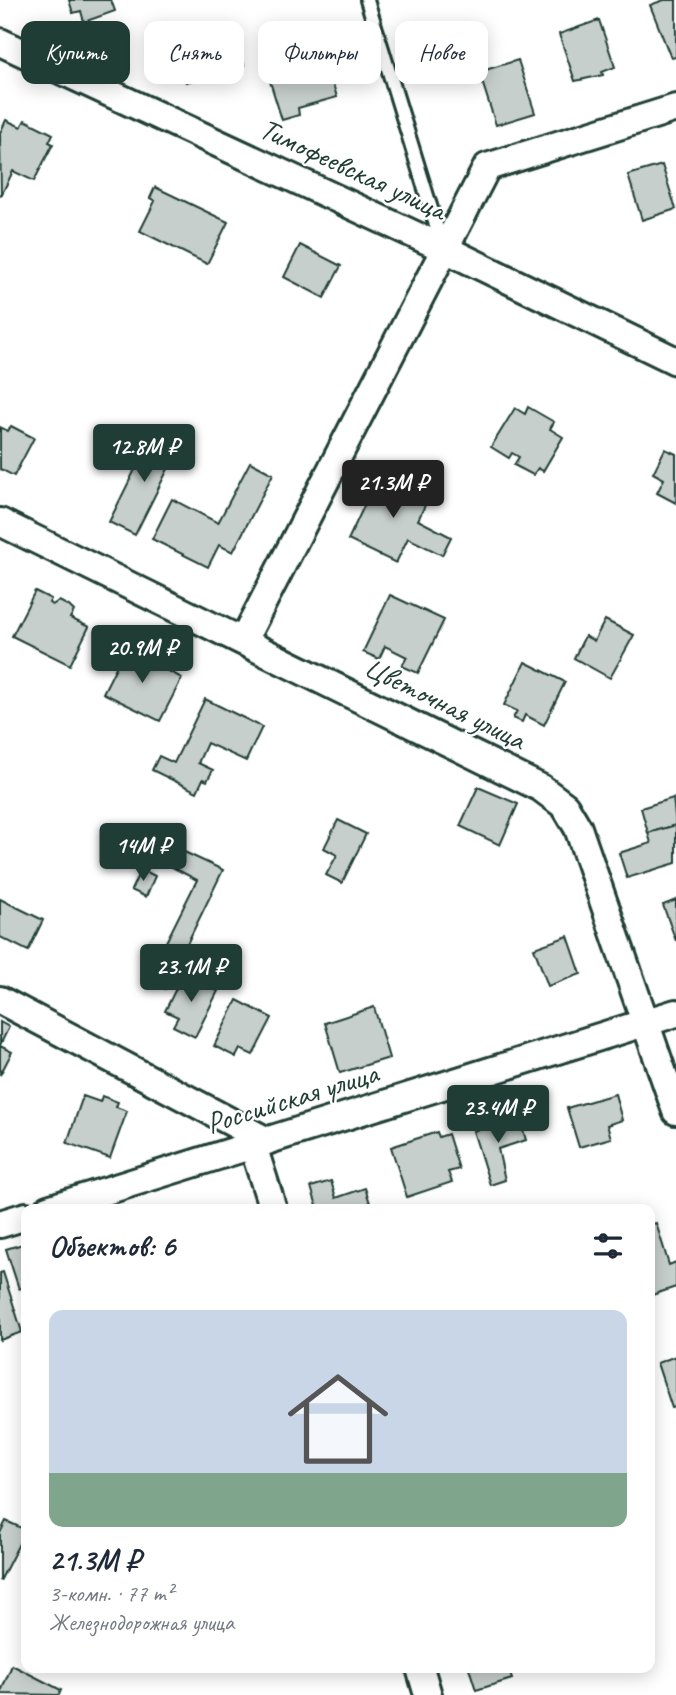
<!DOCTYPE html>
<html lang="ru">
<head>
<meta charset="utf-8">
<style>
  :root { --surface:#fff; --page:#f2f2f3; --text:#1f2937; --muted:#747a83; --line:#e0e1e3; --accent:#1f3d34 }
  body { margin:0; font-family:Caveat,sans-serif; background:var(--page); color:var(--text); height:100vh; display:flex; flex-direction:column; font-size:26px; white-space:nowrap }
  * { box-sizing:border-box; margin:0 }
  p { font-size:23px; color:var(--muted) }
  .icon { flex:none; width:38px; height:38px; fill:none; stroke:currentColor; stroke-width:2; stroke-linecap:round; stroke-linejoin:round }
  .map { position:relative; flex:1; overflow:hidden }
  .details { position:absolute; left:21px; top:1204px; width:634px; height:469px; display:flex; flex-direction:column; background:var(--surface); border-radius:14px; box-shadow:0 4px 18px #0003 }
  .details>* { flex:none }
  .banner { position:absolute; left:21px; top:21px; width:635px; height:63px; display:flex; gap:14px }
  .price { position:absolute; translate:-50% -60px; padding:0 16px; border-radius:7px; background:var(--accent); color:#fff; font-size:23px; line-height:46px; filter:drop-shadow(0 2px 4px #0008) }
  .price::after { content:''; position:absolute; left:50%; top:42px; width:21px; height:16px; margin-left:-10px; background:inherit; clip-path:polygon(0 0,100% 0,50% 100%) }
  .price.active { background:#222; color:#fff }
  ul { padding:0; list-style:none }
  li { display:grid; align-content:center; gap:14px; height:371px; padding:0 28px }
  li+li { border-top:2px solid var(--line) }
  li span { display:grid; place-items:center; height:217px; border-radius:14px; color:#555 }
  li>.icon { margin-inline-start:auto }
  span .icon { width:126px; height:126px; fill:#fffc; stroke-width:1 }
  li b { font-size:30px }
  h2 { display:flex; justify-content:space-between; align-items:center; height:84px; padding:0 28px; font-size:30px }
  .tag { padding:0 24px; border-radius:14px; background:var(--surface); box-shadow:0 4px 18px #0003; font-size:24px; line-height:63px }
  .tag.active { background:var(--accent); color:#fff }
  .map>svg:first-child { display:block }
  .building { fill:#c7cfcc; stroke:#1f3d34; stroke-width:2 }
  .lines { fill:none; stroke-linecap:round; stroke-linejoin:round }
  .service-casing { stroke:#1f3d34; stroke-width:18 }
  .minor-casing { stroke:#1f3d34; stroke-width:32 }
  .service { stroke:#fff; stroke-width:12 }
  .minor { stroke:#fff; stroke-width:26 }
  .labels { text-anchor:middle; stroke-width:5; stroke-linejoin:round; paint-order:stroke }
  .street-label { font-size:30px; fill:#1f3d34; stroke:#fff }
</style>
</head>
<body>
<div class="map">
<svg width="676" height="1695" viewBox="0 0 676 1695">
  <rect width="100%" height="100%" fill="#fff"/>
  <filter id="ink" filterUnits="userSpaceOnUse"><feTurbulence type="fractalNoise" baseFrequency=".0143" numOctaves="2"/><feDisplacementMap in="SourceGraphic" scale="14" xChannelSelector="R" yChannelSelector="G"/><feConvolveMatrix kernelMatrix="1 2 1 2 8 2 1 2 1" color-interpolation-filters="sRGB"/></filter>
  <g filter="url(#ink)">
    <g class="building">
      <polygon points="69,0 111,0 115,11 84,22 81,11 73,13"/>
      <polygon points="664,0 676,0 676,57 671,58 650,5"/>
      <polygon points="599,20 615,67 602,72 603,75 575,81 559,34"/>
      <polygon points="233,28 244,65 186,82 175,45"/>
      <polygon points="325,58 337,97 298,108 299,115 282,120 268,75"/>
      <polygon points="518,60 535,113 496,125 479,72"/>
      <polygon points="6,120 21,127 25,120 53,134 49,142 53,144 34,181 13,171 1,196 0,133"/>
      <polygon points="662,165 676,209 642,220 628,175"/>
      <polygon points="155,187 228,222 207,264 140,231 155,201 150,198"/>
      <polygon points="300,245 341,266 324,298 284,277"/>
      <polygon points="528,407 554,422 550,429 563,437 543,471 538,468 533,475 514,465 519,457 512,453 509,458 491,447 515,408 525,414"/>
      <polygon points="11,426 34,438 14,476 0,469 0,427 8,431"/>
      <polygon points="153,433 179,447 135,535 109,522"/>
      <polygon points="665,449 676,454 676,503 657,493 664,479 653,473"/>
      <polygon points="250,462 273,474 233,552 219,545 208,567 152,539 172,499 218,523"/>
      <polygon points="364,469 428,499 418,520 451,537 442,555 408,538 396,563 348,540 371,491 357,484"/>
      <polygon points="35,591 51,599 49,603 52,605 59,601 69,606 74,611 70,618 89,627 70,665 12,636"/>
      <polygon points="390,595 444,620 418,673 402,666 407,657 385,646 379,659 363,652"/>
      <polygon points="605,620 634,635 610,678 574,658 585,636 594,641"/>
      <polygon points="125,649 182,678 160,721 103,693"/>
      <polygon points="525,662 565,682 544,725 525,715 522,722 513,718 517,711 504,705"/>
      <polygon points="205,699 262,727 246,761 207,743 198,763 213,770 207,781 203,779 197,792 152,770 159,756 174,763"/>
      <polygon points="478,787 518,804 500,845 460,826"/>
      <polygon points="673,798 676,825 648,833 641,808"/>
      <polygon points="338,820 366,834 342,883 326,875 337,855 324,848"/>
      <polygon points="676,825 676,863 627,878 619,853 651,843 648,833"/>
      <polygon points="180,850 223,870 165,989 147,980 197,880 172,867"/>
      <polygon points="141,869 155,876 146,897 131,890"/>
      <polygon points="0,899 43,920 28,951 0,937"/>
      <polygon points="676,900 676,941 663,905"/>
      <polygon points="568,936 581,974 548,986 534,948"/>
      <polygon points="183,974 218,991 195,1037 173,1026 178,1017 165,1011"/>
      <polygon points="237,1000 272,1018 253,1055 240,1049 236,1057 214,1046"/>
      <polygon points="374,1007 389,1058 340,1073 325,1023"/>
      <polygon points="0,1022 9,1027 0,1045"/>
      <polygon points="0,1046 12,1052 0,1075"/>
      <polygon points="615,1094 622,1120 607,1125 611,1138 579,1147 567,1108"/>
      <polygon points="83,1096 100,1102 102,1096 118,1102 116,1107 127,1111 110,1158 67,1143"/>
      <polygon points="519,1116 526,1140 498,1149 505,1180 490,1185 473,1131"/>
      <polygon points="437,1132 439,1137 448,1134 459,1169 448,1172 452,1182 407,1197 391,1147"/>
      <polygon points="331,1181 336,1198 365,1188 372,1209 318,1209 311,1187"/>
      <polygon points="656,1223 669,1265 676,1262 676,1287 649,1296 649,1225"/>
      <polygon points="26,1243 26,1286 19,1289 6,1249"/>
      <polygon points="3,1272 22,1332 0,1340 0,1273"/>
      <polygon points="676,1356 676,1407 672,1408 657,1363"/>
      <polygon points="6,1521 26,1530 0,1581 0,1533"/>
      <polygon points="12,1665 61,1690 59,1695 0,1694"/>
      <polygon points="469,1668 508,1668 512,1679 476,1690"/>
    </g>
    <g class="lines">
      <g class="service-casing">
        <polyline id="service" points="367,0 443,248"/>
      </g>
      <g class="minor-casing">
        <g id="minor">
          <polyline points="0,42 443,248 676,361"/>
          <polyline points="0,522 541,788 565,806 578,828 676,1111"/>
          <polyline points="243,641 487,167 676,108"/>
          <polyline points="0,1000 267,1141"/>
          <polyline points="253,1146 273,1209"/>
          <polyline points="48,1209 676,1013"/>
          <polyline points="0,1224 26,1216"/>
          <polyline points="420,1668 428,1695"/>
        </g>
      </g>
      <use href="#service" class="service"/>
      <use href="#minor" class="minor"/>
    </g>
  </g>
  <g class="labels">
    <g class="street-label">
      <text transform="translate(353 169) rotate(25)" y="10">Тимофеевская улица</text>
      <text transform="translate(445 703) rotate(26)" y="10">Цветочная улица</text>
      <text transform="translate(292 1098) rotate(-17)" y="10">Российская улица</text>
    </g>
  </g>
</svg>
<b class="price" style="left:144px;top:484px">12.8M ₽</b>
<b class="price active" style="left:393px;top:520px">21.3M ₽</b>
<b class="price" style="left:142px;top:685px">20.9M ₽</b>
<b class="price" style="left:143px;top:883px">14M ₽</b>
<b class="price" style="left:191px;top:1004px">23.1M ₽</b>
<b class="price" style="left:498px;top:1145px">23.4M ₽</b>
<div class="banner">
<a class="tag active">Купить</a>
<a class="tag">Снять</a>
<a class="tag">Фильтры</a>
<a class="tag">Новое</a>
</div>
<section class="details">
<h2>Объектов: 6<svg class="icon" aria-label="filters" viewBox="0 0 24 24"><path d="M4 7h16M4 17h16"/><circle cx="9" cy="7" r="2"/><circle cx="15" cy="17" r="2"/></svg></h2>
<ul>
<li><span style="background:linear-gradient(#c9d6e8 75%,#7fa58c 0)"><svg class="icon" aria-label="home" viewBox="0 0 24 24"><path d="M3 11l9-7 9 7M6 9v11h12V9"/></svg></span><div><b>21.3M ₽</b><p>3-комн. · 77 m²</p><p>Железнодорожная улица</p></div></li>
</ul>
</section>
</div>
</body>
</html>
